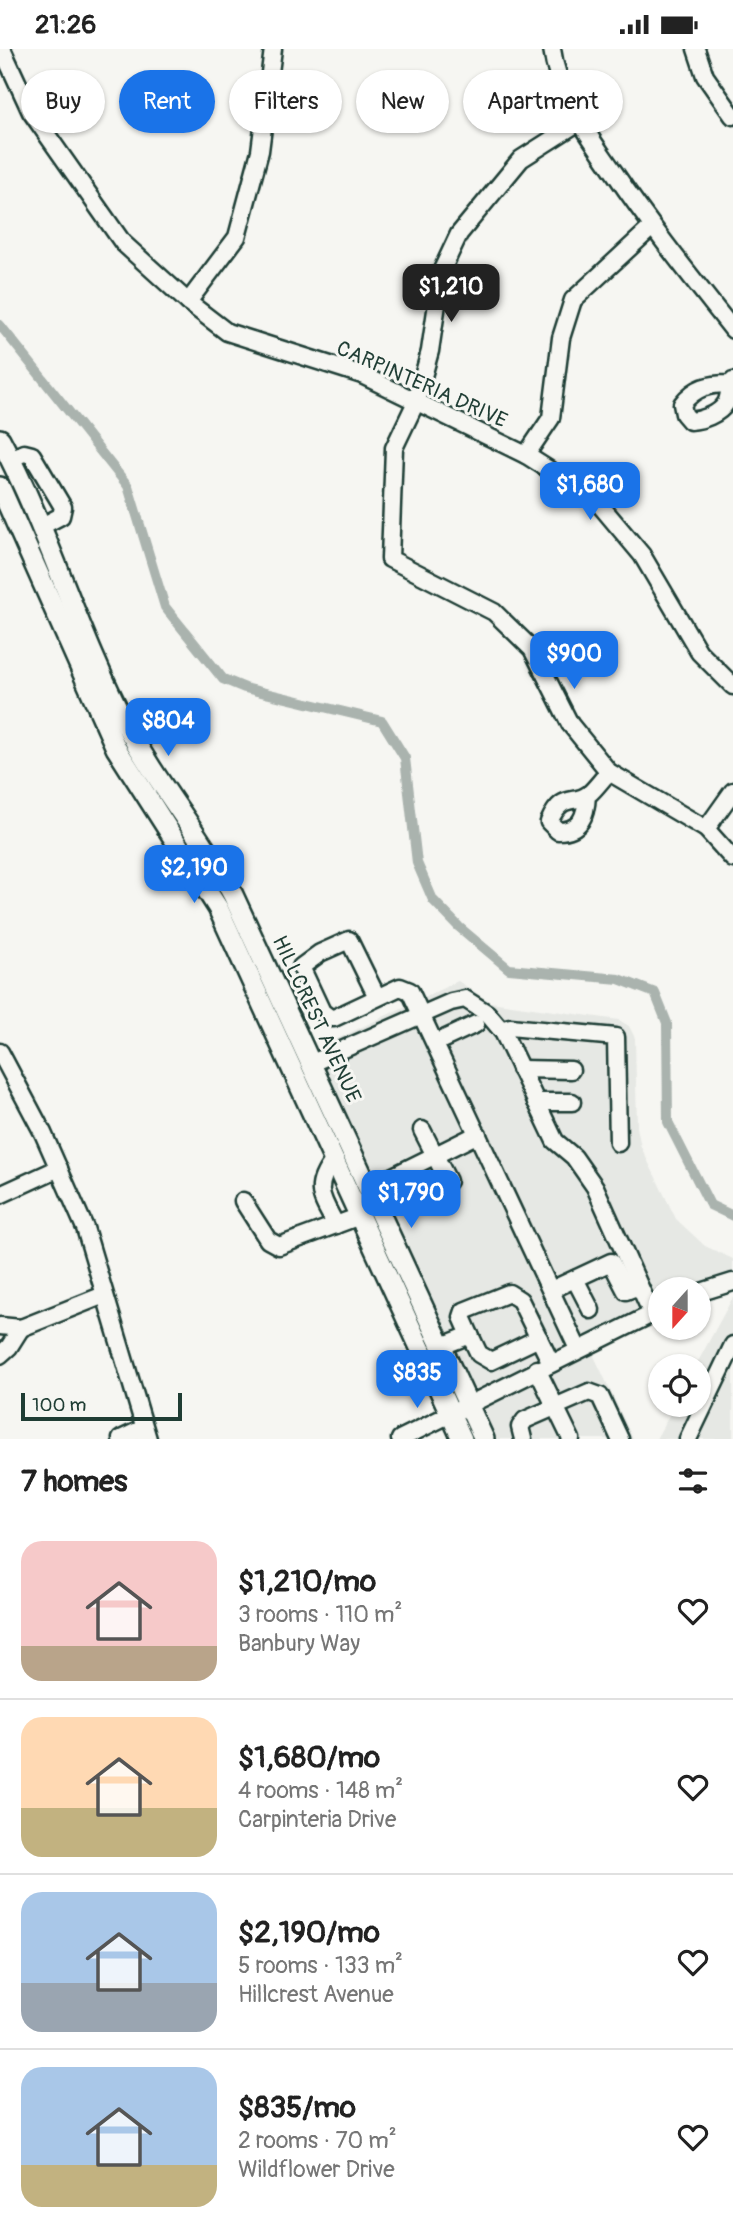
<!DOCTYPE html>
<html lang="en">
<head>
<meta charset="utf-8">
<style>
  :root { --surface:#fff; --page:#f6f6f6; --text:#222; --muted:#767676; --line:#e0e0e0; --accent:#1a73e8 }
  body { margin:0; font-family:Pangolin,sans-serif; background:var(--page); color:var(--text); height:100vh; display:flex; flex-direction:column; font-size:26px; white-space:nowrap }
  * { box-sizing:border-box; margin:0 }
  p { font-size:23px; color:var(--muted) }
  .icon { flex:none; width:38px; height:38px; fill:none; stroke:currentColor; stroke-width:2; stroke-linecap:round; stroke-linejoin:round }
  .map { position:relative; height:1390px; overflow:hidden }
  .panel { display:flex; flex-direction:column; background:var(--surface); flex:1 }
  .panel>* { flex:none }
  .hud { position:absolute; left:21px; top:21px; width:691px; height:63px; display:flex; gap:14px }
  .needle { width:46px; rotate:201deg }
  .controls { position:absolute; left:648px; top:1228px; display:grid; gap:14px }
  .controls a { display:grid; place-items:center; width:63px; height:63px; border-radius:50%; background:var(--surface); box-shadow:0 2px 5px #0004; font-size:35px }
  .scale { position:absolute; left:21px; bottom:18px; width:161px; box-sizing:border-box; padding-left:7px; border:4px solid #1f3d34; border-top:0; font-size:19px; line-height:24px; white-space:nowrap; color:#1f3d34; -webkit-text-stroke:5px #f6f6f2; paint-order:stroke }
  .price { position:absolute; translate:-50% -60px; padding:0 16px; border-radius:14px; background:var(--accent); color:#fff; font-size:23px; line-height:46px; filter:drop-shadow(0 2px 4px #0008) }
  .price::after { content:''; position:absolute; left:50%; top:42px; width:21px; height:16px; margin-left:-10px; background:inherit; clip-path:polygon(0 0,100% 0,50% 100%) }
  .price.current { background:#222; color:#fff }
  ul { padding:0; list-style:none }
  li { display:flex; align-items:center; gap:21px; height:175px; padding:0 21px }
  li+li { border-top:2px solid var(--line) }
  li span { display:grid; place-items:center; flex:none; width:196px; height:140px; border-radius:21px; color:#555 }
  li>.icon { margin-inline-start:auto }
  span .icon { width:84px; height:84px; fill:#fffc; stroke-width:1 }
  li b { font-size:30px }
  h2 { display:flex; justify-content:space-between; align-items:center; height:84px; padding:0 21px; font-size:30px }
  .chip { padding:0 24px; border-radius:32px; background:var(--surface); box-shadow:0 2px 5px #0004; font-size:24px; line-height:63px }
  .chip.current { background:var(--accent); color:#fff }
  .status { display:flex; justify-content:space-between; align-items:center; height:49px; padding:0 35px; background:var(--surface); direction:ltr }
  .status svg { height:19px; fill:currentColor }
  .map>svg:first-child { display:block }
  .built { fill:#e6e8e4 }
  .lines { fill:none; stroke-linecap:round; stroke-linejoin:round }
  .canal { stroke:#aab3ae; stroke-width:10 }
  .minor-casing { stroke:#1f3d34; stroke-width:21 }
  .major-casing { stroke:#1f3d34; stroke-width:24 }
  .minor { stroke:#f6f6f2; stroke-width:16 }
  .major { stroke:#f6f6f2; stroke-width:19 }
  .labels { text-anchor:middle; stroke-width:6; stroke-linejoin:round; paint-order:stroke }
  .street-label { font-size:21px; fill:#1f3d34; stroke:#f6f6f2 }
</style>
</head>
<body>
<div class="status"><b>21:26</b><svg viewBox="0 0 49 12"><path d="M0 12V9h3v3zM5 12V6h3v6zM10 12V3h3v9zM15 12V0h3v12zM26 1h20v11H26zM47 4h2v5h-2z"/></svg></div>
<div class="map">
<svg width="733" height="1390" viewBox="0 0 733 1390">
  <rect width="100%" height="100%" fill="#f6f6f2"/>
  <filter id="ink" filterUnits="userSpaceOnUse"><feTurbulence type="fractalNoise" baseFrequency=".0143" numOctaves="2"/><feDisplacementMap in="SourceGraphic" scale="14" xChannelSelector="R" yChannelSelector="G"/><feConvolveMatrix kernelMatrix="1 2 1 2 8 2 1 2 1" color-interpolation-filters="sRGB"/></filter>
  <g filter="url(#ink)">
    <g class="built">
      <polygon points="458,932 490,953 619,971 629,977 635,989 637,1078 641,1098 676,1170 705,1197 733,1210 733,1226 698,1241 660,1241 660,1258 587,1292 633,1390 492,1390 314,1001"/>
      <polygon points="733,1248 733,1390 656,1390 675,1356 698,1356 698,1318 695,1318"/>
    </g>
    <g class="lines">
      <polyline class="canal" points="0,276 128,437 165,558 223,630 245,639 382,672 405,709 417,814 433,851 459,878 509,920 619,930 655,944 667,974 668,1073 710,1156 733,1167"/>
      <g class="minor-casing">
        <g id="minor">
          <polyline points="2,0 31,63 123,194 188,253 227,283 362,326 526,406 595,450 642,506 699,603 733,637"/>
          <path d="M552,0C558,47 588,85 614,123C651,178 692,229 733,281"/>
          <polyline points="696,0 705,27 733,67"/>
          <polyline points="579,73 521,110 459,185 442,221 430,302 416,353 394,399 390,510 494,563 532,600 570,675 609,723 706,780 733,810"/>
          <polyline points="188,253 237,188 260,102 273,0"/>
          <path d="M730,335C709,335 695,338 682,355L684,365L690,372C702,371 719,366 726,354C730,347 728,338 733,332"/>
          <polyline points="526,406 551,369 561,289 573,251 652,178"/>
          <polyline points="10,410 24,404 32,406 63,458 61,467 40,478"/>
          <path d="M587,746C586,767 581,782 558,782L549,773C563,742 573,757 589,745C596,739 602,730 609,723"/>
          <polyline points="706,780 733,742"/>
          <polyline points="377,948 349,891 320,904 301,918 322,963 330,969 334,969 400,938 410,942 578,1300"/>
          <polyline points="501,981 510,978 616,988 618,1094"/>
          <polyline points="435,994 476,975"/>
          <polyline points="0,1003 43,1084 85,1179 148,1390"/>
          <polyline points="312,1014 451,953 465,950 487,964 503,983 555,1092 574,1108 595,1138 652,1265"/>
          <polyline points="520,1020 571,1021"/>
          <polyline points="536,1053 572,1053"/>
          <polyline points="422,1081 448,1132"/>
          <path d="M334,1111C312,1139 321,1148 336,1176"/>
          <polyline points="369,1139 478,1085"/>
          <polyline points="0,1146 59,1119"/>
          <polyline points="243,1152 268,1191 279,1197 360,1167"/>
          <polyline points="575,1230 591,1261"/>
          <polyline points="551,1241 611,1213 626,1242 639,1237"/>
          <polyline points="698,1244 733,1233"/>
          <polyline points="0,1277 21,1279 104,1246"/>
          <polyline points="470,1286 479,1305 491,1312 539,1289"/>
          <polyline points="442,1297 470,1286 462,1268 464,1262 509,1244 520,1251 551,1314"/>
          <polyline points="0,1306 9,1298 21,1279"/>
          <polyline points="537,1320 571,1390"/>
          <polyline points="121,1390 144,1379"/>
          <polyline points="400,1390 660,1261"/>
          <polyline points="523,1390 520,1378 525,1371 589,1343 600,1347 620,1390"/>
          <polyline points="688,1390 733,1296"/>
        </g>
      </g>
      <g class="major-casing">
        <g id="major">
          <path d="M0,390C49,481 77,583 125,674C156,734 201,786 233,846L484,1390"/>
          <polyline points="0,438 116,699 218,859 462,1390"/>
        </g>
      </g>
      <use href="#minor" class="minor"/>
      <use href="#major" class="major"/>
    </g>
  </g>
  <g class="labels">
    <g class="street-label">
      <text transform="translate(422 335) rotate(24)" y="7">CARPINTERIA DRIVE</text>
      <text transform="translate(317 970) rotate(65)" y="7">HILLCREST AVENUE</text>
    </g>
  </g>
</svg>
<div class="controls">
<a><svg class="needle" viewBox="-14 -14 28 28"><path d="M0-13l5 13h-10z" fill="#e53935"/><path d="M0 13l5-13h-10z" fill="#767676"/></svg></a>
<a><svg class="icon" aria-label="locate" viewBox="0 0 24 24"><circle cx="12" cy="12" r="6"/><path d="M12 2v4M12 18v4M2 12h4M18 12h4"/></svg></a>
</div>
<div class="scale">100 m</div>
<b class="price current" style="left:451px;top:275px">$1,210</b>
<b class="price" style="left:590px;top:473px">$1,680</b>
<b class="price" style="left:574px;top:642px">$900</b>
<b class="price" style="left:168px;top:709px">$804</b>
<b class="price" style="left:194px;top:856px">$2,190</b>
<b class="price" style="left:411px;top:1181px">$1,790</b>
<b class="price" style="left:417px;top:1361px">$835</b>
<div class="hud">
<a class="chip">Buy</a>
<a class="chip current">Rent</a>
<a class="chip">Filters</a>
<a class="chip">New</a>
<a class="chip">Apartment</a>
</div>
</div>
<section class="panel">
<h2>7 homes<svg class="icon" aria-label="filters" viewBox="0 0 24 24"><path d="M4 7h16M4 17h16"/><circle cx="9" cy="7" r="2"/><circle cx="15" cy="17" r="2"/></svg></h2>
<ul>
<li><span style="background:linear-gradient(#f6c9c9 75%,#b9a48a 0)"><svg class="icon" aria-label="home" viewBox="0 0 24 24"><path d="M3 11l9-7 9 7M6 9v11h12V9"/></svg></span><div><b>$1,210/mo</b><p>3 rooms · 110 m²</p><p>Banbury Way</p></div><svg class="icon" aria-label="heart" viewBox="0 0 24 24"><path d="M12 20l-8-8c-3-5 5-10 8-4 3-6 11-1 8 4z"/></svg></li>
<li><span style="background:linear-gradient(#ffd9b3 65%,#c2b280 0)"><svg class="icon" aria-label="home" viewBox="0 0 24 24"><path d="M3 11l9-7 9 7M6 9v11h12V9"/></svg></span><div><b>$1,680/mo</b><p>4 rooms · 148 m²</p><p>Carpinteria Drive</p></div><svg class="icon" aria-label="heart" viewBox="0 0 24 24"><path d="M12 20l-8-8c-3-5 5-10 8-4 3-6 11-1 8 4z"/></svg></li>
<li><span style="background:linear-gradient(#a9c7e8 65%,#9aa5b1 0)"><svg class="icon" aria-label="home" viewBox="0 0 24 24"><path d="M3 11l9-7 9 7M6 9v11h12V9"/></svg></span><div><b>$2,190/mo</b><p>5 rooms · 133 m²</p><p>Hillcrest Avenue</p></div><svg class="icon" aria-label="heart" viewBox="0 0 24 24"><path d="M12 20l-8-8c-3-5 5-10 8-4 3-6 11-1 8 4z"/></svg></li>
<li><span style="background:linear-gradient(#a9c7e8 70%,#c2b280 0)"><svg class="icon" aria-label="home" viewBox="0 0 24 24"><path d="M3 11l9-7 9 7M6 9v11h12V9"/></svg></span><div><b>$835/mo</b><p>2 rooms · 70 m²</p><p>Wildflower Drive</p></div><svg class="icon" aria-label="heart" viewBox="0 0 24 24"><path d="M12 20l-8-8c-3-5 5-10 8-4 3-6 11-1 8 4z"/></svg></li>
</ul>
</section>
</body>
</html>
